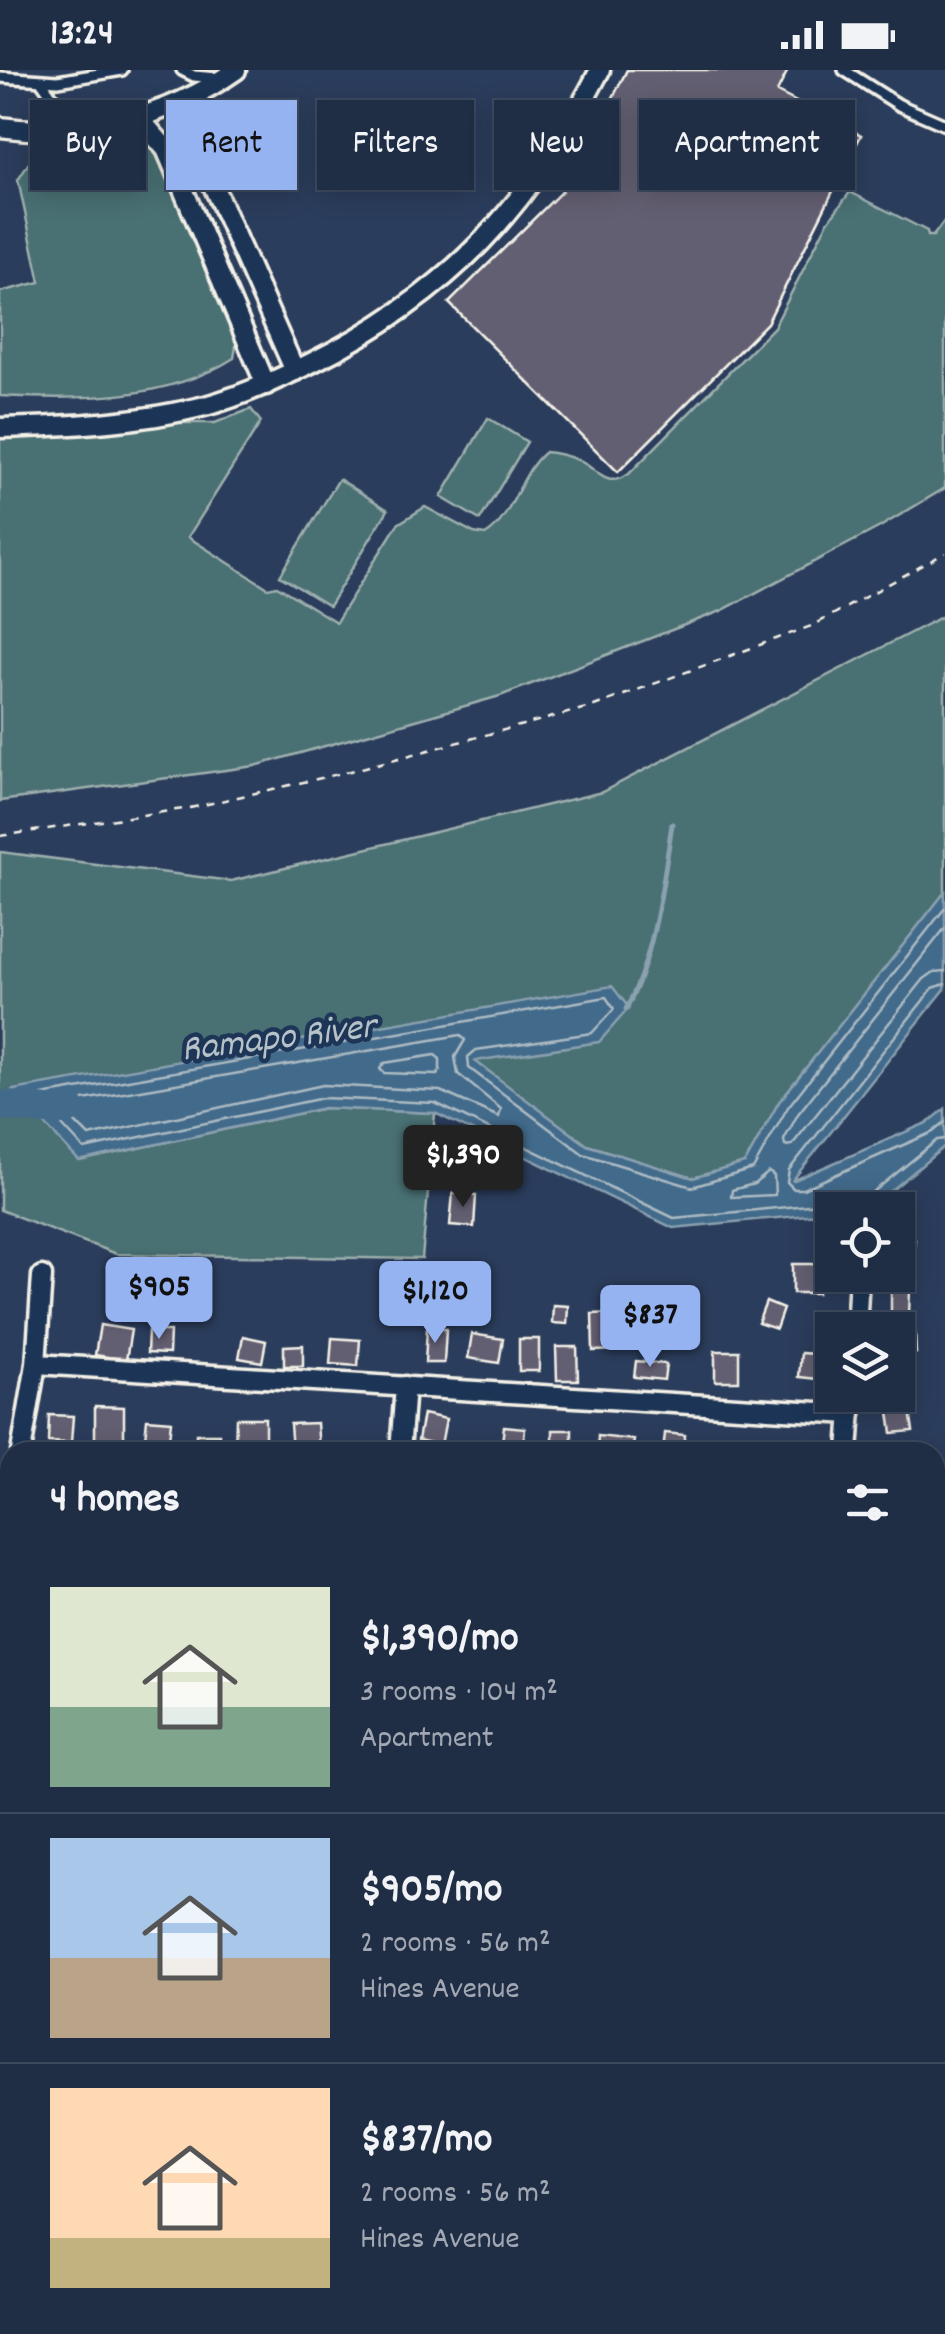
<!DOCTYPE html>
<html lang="en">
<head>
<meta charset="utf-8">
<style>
  :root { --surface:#202e45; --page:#28364c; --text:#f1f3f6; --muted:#a2a8b3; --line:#3d4a5e; --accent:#95b2f1 }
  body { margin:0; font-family:Dekko,sans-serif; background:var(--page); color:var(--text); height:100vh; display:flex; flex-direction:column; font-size:38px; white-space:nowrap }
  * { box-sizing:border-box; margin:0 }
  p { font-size:32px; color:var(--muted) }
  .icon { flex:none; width:55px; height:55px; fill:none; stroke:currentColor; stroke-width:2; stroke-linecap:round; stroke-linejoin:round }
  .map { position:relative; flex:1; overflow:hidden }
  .drawer { position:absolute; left:0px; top:1372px; width:945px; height:892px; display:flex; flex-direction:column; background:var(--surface); border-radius:30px 30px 0 0; box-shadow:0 5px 25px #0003,0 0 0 2px var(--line) }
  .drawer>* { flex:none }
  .banner { position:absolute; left:30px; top:30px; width:885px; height:90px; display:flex; gap:20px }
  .controls { position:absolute; left:815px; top:1122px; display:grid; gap:20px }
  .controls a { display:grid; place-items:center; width:100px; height:100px; border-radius:0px; background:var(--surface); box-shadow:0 5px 25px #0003,0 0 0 2px var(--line); font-size:50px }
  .price { position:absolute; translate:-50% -85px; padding:0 22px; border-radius:10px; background:var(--accent); color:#111; font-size:32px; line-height:65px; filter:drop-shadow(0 2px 5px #0008) }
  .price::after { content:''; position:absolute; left:50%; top:60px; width:30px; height:22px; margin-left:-15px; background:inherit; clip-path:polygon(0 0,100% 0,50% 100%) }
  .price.on { background:#222; color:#fff }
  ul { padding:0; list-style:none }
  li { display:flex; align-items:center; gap:30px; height:250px; padding:0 50px }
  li+li { border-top:2px solid var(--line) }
  li span { display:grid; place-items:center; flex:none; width:280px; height:200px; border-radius:0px; color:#555 }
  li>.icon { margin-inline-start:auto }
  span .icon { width:120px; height:120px; fill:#fffc; stroke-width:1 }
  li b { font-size:42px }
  h2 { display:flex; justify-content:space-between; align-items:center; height:120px; padding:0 50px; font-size:42px }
  .chip { padding:0 35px; border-radius:0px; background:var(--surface); box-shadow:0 5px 25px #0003,0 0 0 2px var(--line); font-size:35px; line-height:90px }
  .chip.on { background:var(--accent); color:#111 }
  .status { display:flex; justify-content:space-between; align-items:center; height:70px; padding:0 50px; background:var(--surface); direction:ltr }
  .status svg { height:28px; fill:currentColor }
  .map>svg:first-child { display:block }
  .built { fill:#3c4763 }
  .green { fill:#496f73; stroke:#9eb0ae; stroke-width:2.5 }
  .water { fill:#436b8b; stroke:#8aa1b0; stroke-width:2.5 }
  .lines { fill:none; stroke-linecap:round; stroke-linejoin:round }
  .shore { stroke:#adbbc3; stroke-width:2.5 }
  .stream { stroke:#8aa1b0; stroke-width:5 }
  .river { stroke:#436b8b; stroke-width:30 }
  .building { fill:#635e72; stroke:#f4f1e8; stroke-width:2.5 }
  .service-casing { stroke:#f4f1e8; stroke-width:16 }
  .minor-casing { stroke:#f4f1e8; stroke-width:25 }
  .secondary-casing { stroke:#f4f1e8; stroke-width:30 }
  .primary-casing { stroke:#f4f1e8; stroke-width:32 }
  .path { stroke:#f4f1e8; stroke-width:2.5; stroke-dasharray:8 8; stroke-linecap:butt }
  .service { stroke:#1d3557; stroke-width:9 }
  .minor { stroke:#1d3557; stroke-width:18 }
  .secondary { stroke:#1d3557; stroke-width:22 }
  .primary { stroke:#1d3557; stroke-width:25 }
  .labels { text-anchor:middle; stroke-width:9; stroke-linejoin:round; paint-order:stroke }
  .water-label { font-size:38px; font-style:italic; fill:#b6c2c7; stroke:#1d3557 }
</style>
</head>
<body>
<div class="status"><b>13:24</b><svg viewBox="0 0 49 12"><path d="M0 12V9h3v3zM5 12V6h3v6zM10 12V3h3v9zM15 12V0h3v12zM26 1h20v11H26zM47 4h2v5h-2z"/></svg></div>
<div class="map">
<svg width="945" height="2264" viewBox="0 0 945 2264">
  <rect width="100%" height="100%" fill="#2b3d5c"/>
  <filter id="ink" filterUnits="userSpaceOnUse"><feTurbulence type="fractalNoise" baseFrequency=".01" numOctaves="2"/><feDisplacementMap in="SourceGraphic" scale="20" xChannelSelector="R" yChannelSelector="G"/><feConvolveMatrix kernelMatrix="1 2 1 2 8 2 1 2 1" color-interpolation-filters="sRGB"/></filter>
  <g filter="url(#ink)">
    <polygon class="built" points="945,2115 945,2264 853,2264 858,2255 935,2255 935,2128"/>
    <g class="green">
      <path d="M134,68L157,74L238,264L234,288C166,331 78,330 0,326V222L40,212L18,110L38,79H72Z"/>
      <path d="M850,122L927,161L928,166H933L945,150V418L880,457L721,541L500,626L255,696L0,731V364L111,363L178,353H215L251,339L261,352L188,467L268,518L277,516L336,552L398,454L425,437L474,463L485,465C514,448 519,403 545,382C556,383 568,386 578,390C599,399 604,420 629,404L774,257L827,153Z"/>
      <polygon points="488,348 527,372 480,450 441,427"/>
      <polygon points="339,409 388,440 329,536 280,506"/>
      <polygon points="945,545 945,822 779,1032 745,1093 693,1108 587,1075 473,991 629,939 79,1091 325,1038 435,1043 422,1189 116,1184 0,1140 0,782 231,811 602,722"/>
    </g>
    <polygon class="water" points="945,822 945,919 792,1111 929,1052 945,1039 945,1076 869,1139 673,1158 435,1043 324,1038 79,1091 13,1020 612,916 629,938 599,972 475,991 587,1075 693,1108 745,1093 779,1032"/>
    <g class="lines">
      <g class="shore">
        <polyline points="945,858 798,1044 784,1070 785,1076 792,1075 924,909 934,902 945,901"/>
        <polyline points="945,914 933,918 789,1100 787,1112 794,1119 803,1119 933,1062 945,1052"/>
        <polygon points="460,965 465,970 455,987 458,1004 501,1039 499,1047 440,1021 323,1015 89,1066 62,1039 66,1033"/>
        <polygon points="435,985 440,989 440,1001 437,1005 384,1003 380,999 384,993"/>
        <polygon points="769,1102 774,1106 775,1125 731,1127 732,1120 754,1114"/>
        <polyline points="841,1140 829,1133 674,1148 435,1033 323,1028 84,1079 38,1029 42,1025 606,927 614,939 592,963 476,980 468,987 469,998 583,1084 692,1117 753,1099 788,1037 945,838"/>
        <polyline points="862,1140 866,1128 937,1070 945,1069"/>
      </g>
      <path class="stream" d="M626,939C654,889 663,812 672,754"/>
      <polyline class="river" points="0,1035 56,1041 70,1038"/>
    </g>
    <g class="building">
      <polygon points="627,0 732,0 861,65 767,253 618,402 449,233 562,121 573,128 579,126 586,116 587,108 576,101"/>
      <polygon points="627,0 788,0 777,22 861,65 767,253 618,402 449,233 562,121 562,114 569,104 576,101"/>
      <polygon points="453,1123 476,1125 474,1157 450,1155"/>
      <polygon points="898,1166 915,1169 911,1196 898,1194"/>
      <rect x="793" y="1194" width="25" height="29"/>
      <polygon points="891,1220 910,1221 909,1244 891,1243"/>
      <polygon points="766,1232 783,1239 776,1259 758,1253"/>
      <polygon points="553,1235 568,1236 567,1254 552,1253"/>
      <polygon points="616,1243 618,1280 593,1281 592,1244"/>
      <polygon points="100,1255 131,1260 126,1290 95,1285"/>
      <polygon points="427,1258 446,1259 444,1293 425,1293"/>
      <polygon points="148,1261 170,1261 169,1284 147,1283"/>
      <polygon points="915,1261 916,1283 898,1284 898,1262"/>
      <polygon points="472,1264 503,1269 499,1293 468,1288"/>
      <polygon points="243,1266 266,1271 262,1292 239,1288"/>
      <polygon points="332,1268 360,1270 358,1296 330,1294"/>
      <rect x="519" y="1269" width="20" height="32"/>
      <polygon points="303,1275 303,1296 284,1296 284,1276"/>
      <polygon points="556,1277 577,1277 578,1310 557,1310"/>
      <rect x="715" y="1281" width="24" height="30"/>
      <polygon points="801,1283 830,1285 828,1310 799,1307"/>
      <polygon points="636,1291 666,1294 664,1310 634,1307"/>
      <polygon points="909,1333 913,1361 892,1363 888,1335"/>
      <polygon points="95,1336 124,1337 124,1371 95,1371"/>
      <polygon points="423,1344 446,1349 441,1375 418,1370"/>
      <polygon points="49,1345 73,1346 71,1373 48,1372"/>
      <polygon points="236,1348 265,1348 265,1381 235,1380"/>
      <polygon points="147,1349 171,1351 168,1379 144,1377"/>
      <polygon points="317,1353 319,1379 292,1380 290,1354"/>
      <polygon points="504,1356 525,1358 522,1382 501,1381"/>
      <rect x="553" y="1360" width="19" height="22"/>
      <polygon points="665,1363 685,1365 684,1382 663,1382"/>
      <rect x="196" y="1364" width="23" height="18"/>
      <polygon points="598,1366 634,1370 632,1382 597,1382"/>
      <polygon points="714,1369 740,1371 739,1382 713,1382"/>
      <polygon points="935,1740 945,1744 945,1798 935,1792"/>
    </g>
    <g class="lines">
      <g class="service-casing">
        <g id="service">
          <polyline points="182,0 194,6 218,8"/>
          <polyline points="844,0 899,35 945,55"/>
          <polyline points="0,7 58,11 122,0"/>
          <polyline points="41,11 59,36 91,52"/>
          <polyline points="935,1602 945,1592"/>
          <polyline points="935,2232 945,2216"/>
          <polyline points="914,2264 920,2255"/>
        </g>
      </g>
      <g class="minor-casing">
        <g id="minor">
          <polyline points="199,23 192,68 295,301"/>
          <polyline points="138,47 166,79 266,315"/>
          <path d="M0,57C82,69 168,48 236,0"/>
          <path d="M0,358C69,356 138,353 205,336C242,326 277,310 311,293C450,224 529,137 600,0"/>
          <polyline points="856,1260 859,1205"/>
          <polyline points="36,1294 851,1344"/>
          <polyline points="21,1382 36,1294 42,1206"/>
          <polyline points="400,1382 405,1316"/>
          <polyline points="848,1382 852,1325"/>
          <polyline points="0,2121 10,2160"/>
          <polyline points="935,2128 945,2117"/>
          <polyline points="34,2255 36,2264"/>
          <polyline points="282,2255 285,2264"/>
          <polyline points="723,2264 737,2255"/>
          <polyline points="860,2264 865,2255"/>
        </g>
      </g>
      <g class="secondary-casing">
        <g id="secondary">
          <polyline points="935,1892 945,1881"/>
          <polyline points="343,2264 357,2255"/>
        </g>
      </g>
      <g class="primary-casing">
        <g id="primary">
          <polyline points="0,1446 10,1452"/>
          <polyline points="935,1669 945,1684"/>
        </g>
      </g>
      <polyline class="path" points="0,766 190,738 343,703 594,636 814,555 945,483"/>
      <use href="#service" class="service"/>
      <use href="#minor" class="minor"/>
      <use href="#secondary" class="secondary"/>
      <use href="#primary" class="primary"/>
    </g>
  </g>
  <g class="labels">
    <g class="water-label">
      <text transform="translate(278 965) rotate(-7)" y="13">Ramapo River</text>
    </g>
  </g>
</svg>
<div class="controls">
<a><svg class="icon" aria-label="locate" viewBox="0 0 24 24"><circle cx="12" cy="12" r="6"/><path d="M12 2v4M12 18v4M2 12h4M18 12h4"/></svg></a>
<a><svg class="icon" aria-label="layers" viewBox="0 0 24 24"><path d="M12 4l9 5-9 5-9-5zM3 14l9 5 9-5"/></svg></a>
</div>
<b class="price on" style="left:463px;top:1140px">$1,390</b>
<b class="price" style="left:159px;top:1272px">$905</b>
<b class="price" style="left:435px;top:1276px">$1,120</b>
<b class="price" style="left:650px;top:1300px">$837</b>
<div class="banner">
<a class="chip">Buy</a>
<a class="chip on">Rent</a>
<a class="chip">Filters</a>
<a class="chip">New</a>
<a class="chip">Apartment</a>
</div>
<section class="drawer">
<h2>4 homes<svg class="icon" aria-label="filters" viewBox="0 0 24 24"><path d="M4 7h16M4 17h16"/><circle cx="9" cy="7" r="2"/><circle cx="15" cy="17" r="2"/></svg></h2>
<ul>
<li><span style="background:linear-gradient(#dfe7d0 60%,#7fa58c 0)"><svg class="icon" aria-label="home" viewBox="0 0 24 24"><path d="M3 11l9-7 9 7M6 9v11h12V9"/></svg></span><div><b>$1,390/mo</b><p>3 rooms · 104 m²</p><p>Apartment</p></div></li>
<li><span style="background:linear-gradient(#a9c7e8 60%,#b9a48a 0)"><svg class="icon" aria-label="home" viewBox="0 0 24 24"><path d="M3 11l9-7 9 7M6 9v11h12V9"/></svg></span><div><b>$905/mo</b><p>2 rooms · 56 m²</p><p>Hines Avenue</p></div></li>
<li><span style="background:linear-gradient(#ffd9b3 75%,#c2b280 0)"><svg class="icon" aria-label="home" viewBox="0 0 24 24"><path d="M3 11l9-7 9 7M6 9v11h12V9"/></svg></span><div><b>$837/mo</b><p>2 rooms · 56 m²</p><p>Hines Avenue</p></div></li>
</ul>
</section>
</div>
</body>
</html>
